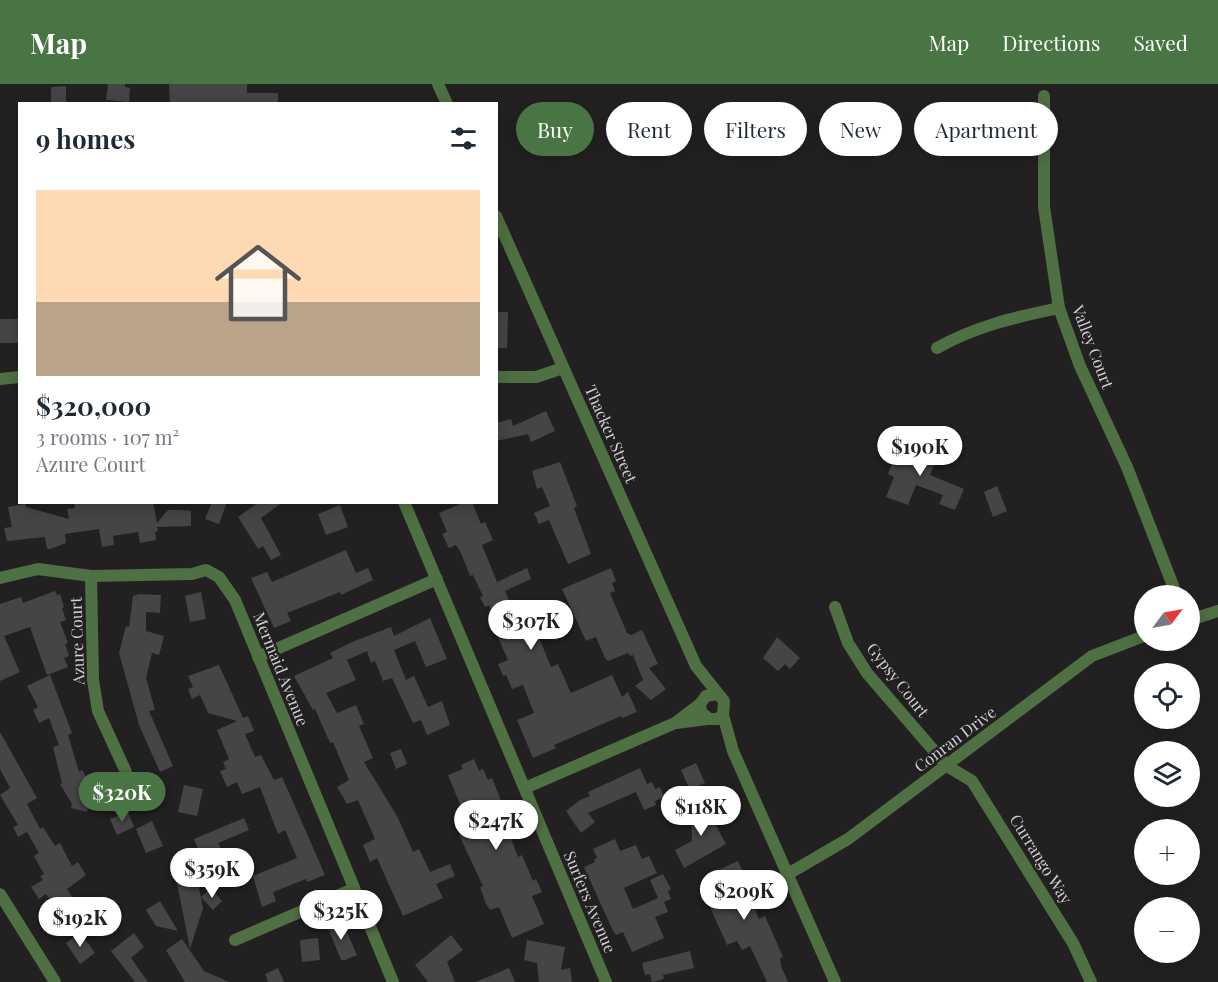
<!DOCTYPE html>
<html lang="en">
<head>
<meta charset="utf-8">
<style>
  :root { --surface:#fff; --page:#f2f2f3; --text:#1f2937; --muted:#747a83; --accent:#497544 }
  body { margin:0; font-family:"Playfair Display",serif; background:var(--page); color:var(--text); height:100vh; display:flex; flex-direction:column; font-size:22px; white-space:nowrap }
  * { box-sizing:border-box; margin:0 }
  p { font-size:20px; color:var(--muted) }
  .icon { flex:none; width:33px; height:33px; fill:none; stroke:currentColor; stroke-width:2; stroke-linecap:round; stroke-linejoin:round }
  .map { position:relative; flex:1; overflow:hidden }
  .side { position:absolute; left:18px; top:18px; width:480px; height:402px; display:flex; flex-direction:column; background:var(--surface); border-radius:0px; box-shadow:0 3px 15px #0003 }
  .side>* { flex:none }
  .guide { position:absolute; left:516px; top:18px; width:570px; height:54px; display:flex; gap:12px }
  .needle { width:39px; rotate:58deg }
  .buttons { position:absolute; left:1134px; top:501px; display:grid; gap:12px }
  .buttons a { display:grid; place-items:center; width:66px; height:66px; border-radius:50%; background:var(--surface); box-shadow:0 3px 15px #0003; font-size:30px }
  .price { position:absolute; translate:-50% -51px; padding:0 14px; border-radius:21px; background:#fff; color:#222; font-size:20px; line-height:39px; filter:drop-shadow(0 2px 3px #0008) }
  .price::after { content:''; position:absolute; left:50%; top:36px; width:18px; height:14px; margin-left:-9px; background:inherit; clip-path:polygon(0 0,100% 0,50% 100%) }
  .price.on { background:var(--accent); color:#fff }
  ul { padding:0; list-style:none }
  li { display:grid; align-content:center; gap:12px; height:318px; padding:0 18px }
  li span { display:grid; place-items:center; height:186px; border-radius:0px; color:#555 }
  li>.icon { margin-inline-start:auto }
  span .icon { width:108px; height:108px; fill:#fffc; stroke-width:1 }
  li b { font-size:26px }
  h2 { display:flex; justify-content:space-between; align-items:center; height:72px; padding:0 18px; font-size:26px }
  .chip { padding:0 21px; border-radius:27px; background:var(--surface); box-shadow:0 3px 15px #0003; font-size:21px; line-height:54px }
  .chip.on { background:var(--accent); color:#fff }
  header { display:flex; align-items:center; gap:36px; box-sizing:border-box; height:84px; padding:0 30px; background:var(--accent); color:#fff }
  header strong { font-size:28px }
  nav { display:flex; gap:33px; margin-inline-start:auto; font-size:21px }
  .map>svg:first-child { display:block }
  .building { fill:#474447 }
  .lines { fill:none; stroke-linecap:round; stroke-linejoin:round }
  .minor { stroke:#4f7042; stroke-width:12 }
  .tertiary { stroke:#4f7042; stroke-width:12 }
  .labels { text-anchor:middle; stroke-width:5; stroke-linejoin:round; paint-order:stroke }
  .street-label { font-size:16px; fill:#d3d1d3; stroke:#232022 }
</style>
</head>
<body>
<header>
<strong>Map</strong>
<nav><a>Map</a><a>Directions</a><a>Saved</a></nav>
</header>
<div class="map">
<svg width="1218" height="898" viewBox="0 0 1218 898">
  <rect width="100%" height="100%" fill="#232022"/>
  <g class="building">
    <polygon points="108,0 125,0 125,3 130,4 129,18 106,16"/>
    <polygon points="169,0 247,0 247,9 278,9 278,20 170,20"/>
    <polygon points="66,2 66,20 51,20 51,3"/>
    <polygon points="496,228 508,228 507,264 496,264"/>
    <rect x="0" y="235" width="20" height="24"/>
    <polygon points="546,327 555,347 531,358 528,350 496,357 496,339 511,335 513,342"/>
    <polygon points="909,356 938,370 930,391 964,405 955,426 939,420 943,411 916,401 908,421 886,413 894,393 888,390 893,377 900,380"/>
    <polygon points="560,378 577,422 574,424 591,470 568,480 549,436 539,440 534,429 550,422 542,403 537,405 532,387"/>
    <polygon points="997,402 1007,427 993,433 984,408"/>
    <polygon points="74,418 153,418 157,439 168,426 180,426 191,427 191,442 157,443 158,447 155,448 156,456 140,459 138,448 113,452 114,461 102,463 99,445 65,450 66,459 50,465 47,465 45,453 7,457 4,444 12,443 8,423 25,420 26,423 69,435 67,425 75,424"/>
    <polygon points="212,418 227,418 219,440 205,435"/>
    <polygon points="259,418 283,418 261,434 281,471 271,476 263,462 258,465 238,433"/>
    <polygon points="465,418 472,418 481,440 485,438 493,456 482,461 497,498 527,484 531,495 505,507 509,516 505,518 516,542 528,537 534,553 538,551 551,583 558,580 571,609 612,591 622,613 628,608 637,628 622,634 621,632 554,661 556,664 533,674 517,636 534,629 523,601 512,605 506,591 503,592 498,580 508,576 497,551 501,549 489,521 485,523 480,513 483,512 473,491 470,492 461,469 456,461 449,464 442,450 447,448 439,429"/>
    <polygon points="340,421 348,443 326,451 318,430"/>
    <polygon points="346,466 356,489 368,484 373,496 341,511 340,508 287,529 291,537 274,544 251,494 267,488 272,498"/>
    <polygon points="611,484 616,497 612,499 615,507 610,509 627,549 631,551 642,546 658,580 649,584 666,605 651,616 635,602 643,596 633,571 630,572 628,569 608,577 605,574 596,553 586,557 562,505"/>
    <polygon points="55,507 57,511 60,510 64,523 62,524 66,536 60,538 68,559 65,560 69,572 64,574 68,583 47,591 30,543 4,552 20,588 0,597 0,520 21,513 23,519"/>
    <polygon points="201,508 206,535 190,538 185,512"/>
    <polygon points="139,510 161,511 160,529 146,528 146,547 164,552 159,571 152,569 146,594 155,626 149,627 173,682 160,688 139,641 119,569 126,542 129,543 133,512"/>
    <polygon points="430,534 447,575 426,583 415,557 394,566 406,596 414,592 428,623 442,617 450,641 427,651 421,636 413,639 392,594 383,597 375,577 371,579 367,567 347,576 356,596 326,609 337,629 356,621 364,640 359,642 373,674 364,678 397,732 413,768 419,765 430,788 450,780 455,792 436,800 443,814 403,832 377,774 370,778 363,761 375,755 358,716 347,720 337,703 349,696 333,658 330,659 315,625 313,626 294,592 333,574 330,569 352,558 391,543 394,552"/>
    <polygon points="777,553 800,574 790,585 785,580 778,587 763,574"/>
    <polygon points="219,581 243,634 248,632 254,647 245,650 255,673 261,671 274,696 282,693 325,791 307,798 306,795 273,808 276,817 262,823 253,792 297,774 285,746 278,750 260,703 242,710 237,698 227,703 220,687 226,685 223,678 229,675 217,646 237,637 208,629 200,611 192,615 188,605 193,603 188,592"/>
    <polygon points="50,591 72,649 68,651 79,688 82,686 93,704 87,728 71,724 72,720 60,700 62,699 53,663 59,661 49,634 39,639 33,626 38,623 27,602"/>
    <polygon points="0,648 37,714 27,720 40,745 43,743 55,762 60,759 72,782 78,778 86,791 67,805 86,834 69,845 46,810 39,815 31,803 43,796 40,792 44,790 34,772 39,769 27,748 18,753 13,743 18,741 0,711 10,704 0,685"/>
    <polygon points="401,665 407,680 396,685 390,669"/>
    <polygon points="474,675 479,687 483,685 488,696 492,694 510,739 506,741 518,773 522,771 533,797 536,795 542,808 532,812 544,840 512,854 499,823 490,826 486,820 480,803 483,802 459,751 471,747 448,691 463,685 461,681"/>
    <polygon points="696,679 705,699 690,706 681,686"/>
    <polygon points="640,684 647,700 652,698 655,705 660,703 664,713 655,717 656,721 644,726 636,708 588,729 595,738 581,749 566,727 580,716 590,712 588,708"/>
    <polygon points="184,701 203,705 197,732 178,728"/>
    <polygon points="712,723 712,734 726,760 684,784 675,766 692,757 691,724"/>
    <polygon points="128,728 134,743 117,751 110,735"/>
    <polygon points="244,734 249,746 218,759 224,771 204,779 194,755"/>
    <polygon points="152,737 163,762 146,769 136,745"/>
    <polygon points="615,755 620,767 636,761 642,775 649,772 657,789 624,804 633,825 658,814 650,796 663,790 671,805 668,807 671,815 664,818 668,828 655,833 664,854 632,868 623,848 616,851 613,847 584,783 595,778 594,775 597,774 593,765"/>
    <polygon points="738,777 746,795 742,796 759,835 765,832 773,850 783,873 780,874 781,882 788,898 767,898 750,862 742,866 737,857 727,861 710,823 714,821 706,802 711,800 707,791"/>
    <polygon points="195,785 203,824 190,865 175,789"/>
    <polygon points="211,804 222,817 213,826 201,813"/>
    <polygon points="160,817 178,847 156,842 146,826"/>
    <polygon points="336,834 342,848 346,846 357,871 345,876 341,876 326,839"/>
    <polygon points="80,848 95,869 80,880 66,859"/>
    <polygon points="134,849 144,863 131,874 148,898 135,898 111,867"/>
    <polygon points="451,851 463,866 447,878 455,898 428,898 415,881"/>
    <polygon points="318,854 320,876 302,878 300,856"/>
    <polygon points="182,855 204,887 229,898 185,898 166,866"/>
    <polygon points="527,856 565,863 561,886 570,884 572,898 539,898 537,879 524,876"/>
    <polygon points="690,867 694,884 663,891 664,895 652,898 650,890 645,891 642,879"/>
    <polygon points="278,884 284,898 268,898 265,890"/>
    <polygon points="509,884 515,898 476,898"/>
  </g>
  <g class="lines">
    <g class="minor">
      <polyline points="1044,12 1044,123 1059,224 1080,282 1127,383 1177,512"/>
      <path d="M937,264C976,242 1016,233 1059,224"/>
      <polyline points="496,293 536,293 563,284"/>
      <polyline points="0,295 20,293"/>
      <polyline points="404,418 606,898"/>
      <polyline points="91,492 93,596 98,627 126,688"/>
      <polyline points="0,494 38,485 91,492 192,490 206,486 219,493 235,516 393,898"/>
      <polyline points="835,523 848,559 867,589 947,682 972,697 1073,859 1091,898"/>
      <polyline points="1190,536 1218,527"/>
      <polyline points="258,573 437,495"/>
      <polyline points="676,639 707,635"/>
      <polyline points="525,704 675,639 700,620"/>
      <polyline points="788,790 848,755 1092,572 1144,552"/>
      <polyline points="0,810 55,898"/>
      <polyline points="235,856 353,805"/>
    </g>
    <g class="tertiary">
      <polyline points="438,0 447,20"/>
      <polyline points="496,132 696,582 724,617 723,631 717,635 709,635 701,628 700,620 706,612 717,610"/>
      <polyline points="723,631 733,667 835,898"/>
    </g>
  </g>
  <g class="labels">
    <g class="street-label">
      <text transform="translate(1093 263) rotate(69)" y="6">Valley Court</text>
      <text transform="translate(611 350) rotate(66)" y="6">Thacker Street</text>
      <text transform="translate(77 557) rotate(-92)" y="6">Azure Court</text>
      <text transform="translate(281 585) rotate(68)" y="6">Mermaid Avenue</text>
      <text transform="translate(898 596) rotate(52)" y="6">Gypsy Court</text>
      <text transform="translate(955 655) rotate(-37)" y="6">Conran Drive</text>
      <text transform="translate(1041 775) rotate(58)" y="6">Currango Way</text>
      <text transform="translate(590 818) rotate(67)" y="6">Surfers Avenue</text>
    </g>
  </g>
</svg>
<div class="buttons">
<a><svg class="needle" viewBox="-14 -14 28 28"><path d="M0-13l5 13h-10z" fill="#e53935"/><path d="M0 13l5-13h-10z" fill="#747a83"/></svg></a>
<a><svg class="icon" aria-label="locate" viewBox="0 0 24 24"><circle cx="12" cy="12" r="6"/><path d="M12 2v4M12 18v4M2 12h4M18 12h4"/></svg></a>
<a><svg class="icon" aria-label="layers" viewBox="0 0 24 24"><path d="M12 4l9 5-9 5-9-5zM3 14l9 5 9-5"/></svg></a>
<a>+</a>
<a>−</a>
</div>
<b class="price" style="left:920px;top:393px">$190K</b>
<b class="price" style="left:531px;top:567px">$307K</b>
<b class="price on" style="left:122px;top:739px">$320K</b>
<b class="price" style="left:701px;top:753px">$118K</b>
<b class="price" style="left:496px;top:767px">$247K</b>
<b class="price" style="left:212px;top:815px">$359K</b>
<b class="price" style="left:744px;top:837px">$209K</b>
<b class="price" style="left:341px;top:857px">$325K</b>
<b class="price" style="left:80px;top:864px">$192K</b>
<div class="guide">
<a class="chip on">Buy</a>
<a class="chip">Rent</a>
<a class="chip">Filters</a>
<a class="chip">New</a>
<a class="chip">Apartment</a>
</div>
<section class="side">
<h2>9 homes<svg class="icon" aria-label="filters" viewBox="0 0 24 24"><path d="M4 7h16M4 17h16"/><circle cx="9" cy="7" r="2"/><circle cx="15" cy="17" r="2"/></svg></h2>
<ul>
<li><span style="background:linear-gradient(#ffd9b3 60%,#b9a48a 0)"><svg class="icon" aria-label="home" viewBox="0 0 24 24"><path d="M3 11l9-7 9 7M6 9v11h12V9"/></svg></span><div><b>$320,000</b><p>3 rooms · 107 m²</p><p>Azure Court</p></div></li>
</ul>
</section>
</div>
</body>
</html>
